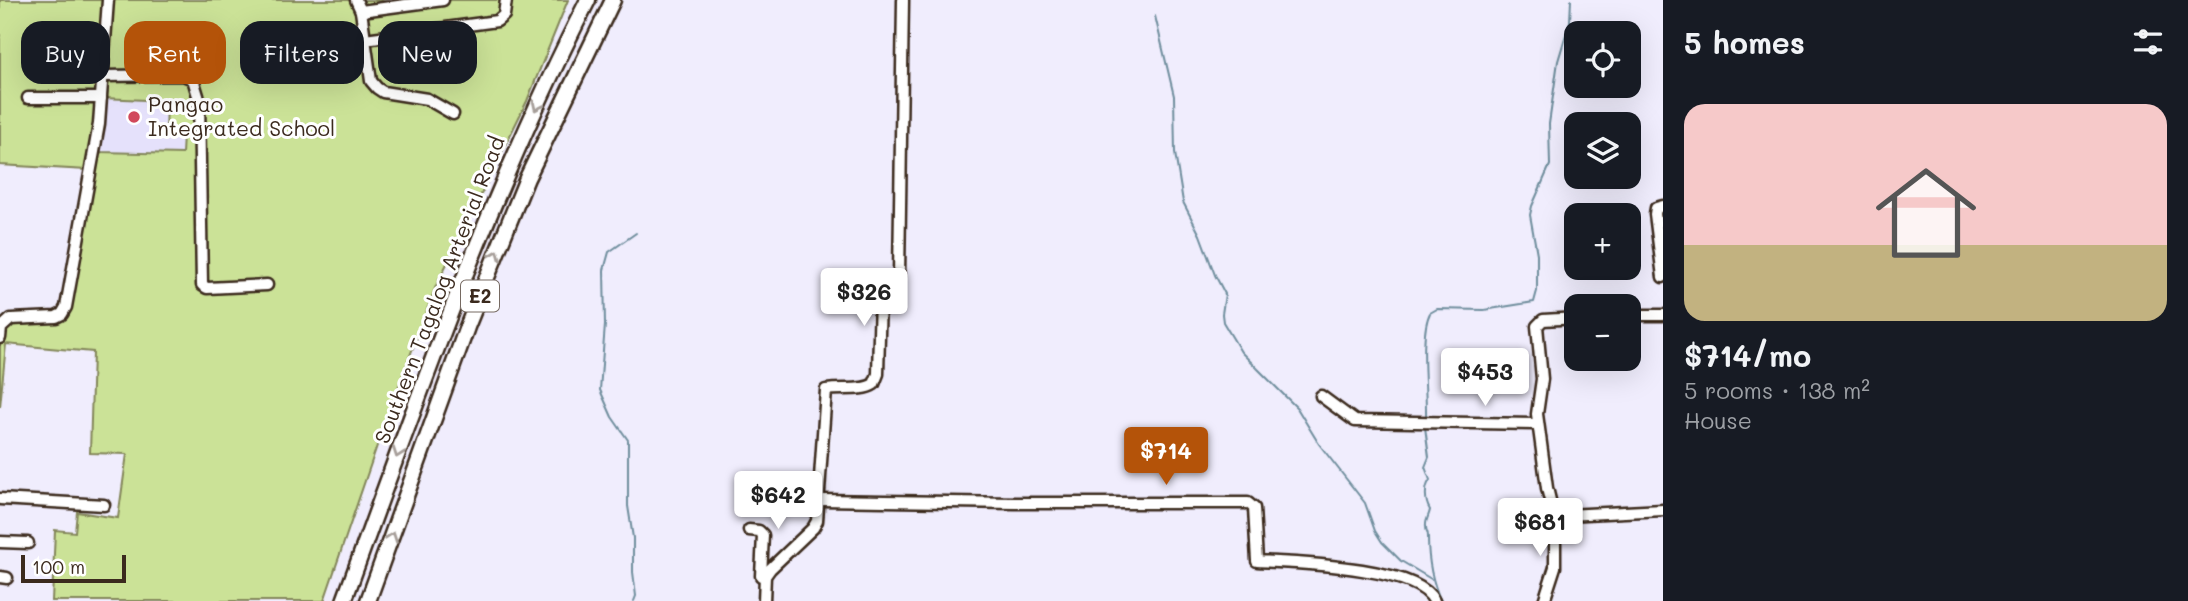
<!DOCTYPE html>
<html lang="en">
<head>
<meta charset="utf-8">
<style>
  :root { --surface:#171b24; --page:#20242c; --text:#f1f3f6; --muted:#9ea1a6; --accent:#b45309 }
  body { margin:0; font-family:Mali,sans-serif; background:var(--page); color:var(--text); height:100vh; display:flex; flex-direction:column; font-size:26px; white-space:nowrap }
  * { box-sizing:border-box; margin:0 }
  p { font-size:23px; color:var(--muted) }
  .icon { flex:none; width:38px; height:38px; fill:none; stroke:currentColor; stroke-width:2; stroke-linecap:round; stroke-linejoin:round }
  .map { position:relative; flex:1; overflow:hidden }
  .side { display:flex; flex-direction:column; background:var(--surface); width:525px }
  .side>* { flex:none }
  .top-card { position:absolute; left:21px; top:21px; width:665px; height:63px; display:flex; gap:14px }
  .buttons { position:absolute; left:1564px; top:21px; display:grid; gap:14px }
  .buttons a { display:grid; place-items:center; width:77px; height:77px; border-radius:14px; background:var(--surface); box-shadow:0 7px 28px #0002; font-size:35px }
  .scale { position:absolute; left:21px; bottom:18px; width:105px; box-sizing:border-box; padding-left:7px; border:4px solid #3b2a1e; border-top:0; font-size:19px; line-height:24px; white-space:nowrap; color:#3b2a1e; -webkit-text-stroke:5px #fff; paint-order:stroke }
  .price { position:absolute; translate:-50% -60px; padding:0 16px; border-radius:7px; background:#fff; color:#222; font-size:23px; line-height:46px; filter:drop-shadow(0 2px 4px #0008) }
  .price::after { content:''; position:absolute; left:50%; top:42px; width:21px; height:16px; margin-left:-10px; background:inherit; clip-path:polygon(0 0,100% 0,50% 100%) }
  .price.on { background:var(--accent); color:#fff }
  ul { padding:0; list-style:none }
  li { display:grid; align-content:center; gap:14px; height:371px; padding:0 21px }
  li span { display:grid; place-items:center; height:217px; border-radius:21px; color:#555 }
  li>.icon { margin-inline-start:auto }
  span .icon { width:126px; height:126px; fill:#fffc; stroke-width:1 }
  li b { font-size:30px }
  h2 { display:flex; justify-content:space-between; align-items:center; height:84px; padding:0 21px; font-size:30px }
  .chip { padding:0 24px; border-radius:21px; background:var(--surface); box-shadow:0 7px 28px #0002; font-size:24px; line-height:63px }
  .chip.on { background:var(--accent); color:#fff }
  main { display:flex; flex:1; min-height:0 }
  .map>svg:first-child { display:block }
  .built { fill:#e5e1fb }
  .green { fill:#cbe297; stroke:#83865a; stroke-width:2; fill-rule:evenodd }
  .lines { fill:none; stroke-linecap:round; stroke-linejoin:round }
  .stream { stroke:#6f8e9d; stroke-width:2 }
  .minor-casing { stroke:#3b2a1e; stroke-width:15 }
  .highway-casing { stroke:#3b2a1e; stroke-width:19 }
  .minor { stroke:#fff; stroke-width:10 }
  .highway { stroke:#fff; stroke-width:14 }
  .oneway { stroke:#a79f9a }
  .poi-dot { fill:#d1495b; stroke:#fff; stroke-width:2.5 }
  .labels { text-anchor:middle; stroke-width:6; stroke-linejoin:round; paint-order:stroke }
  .shield { fill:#fff; stroke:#766a62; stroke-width:2 }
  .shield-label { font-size:19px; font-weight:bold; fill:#3b2a1e }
  .poi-label { font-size:21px; fill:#3b2a1e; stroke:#fff; text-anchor:start }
  .street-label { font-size:21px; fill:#3b2a1e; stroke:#fff }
</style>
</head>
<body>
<main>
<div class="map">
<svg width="1663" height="601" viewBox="0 0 1663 601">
  <rect width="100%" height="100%" fill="#f0edfd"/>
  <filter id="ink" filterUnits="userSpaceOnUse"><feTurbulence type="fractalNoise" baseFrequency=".0143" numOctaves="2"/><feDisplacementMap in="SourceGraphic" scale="14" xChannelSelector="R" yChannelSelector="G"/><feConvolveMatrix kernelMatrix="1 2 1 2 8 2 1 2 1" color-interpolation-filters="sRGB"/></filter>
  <g filter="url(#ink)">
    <polygon class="built" points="103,98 167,101 183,135 182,154 99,152"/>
    <path class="green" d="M0,0H568L527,101L436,286L382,431L324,601H52L55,530L75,532L77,512L118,518L127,454L90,453L93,352L6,344L0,407V321L7,316L56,312L63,304L87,170L0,165ZM103,98L167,101L166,134L183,135L182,154L100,152Z"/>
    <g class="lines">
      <g class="stream">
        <polyline points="1155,16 1174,96 1175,153 1183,202 1200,235 1215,275 1225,294 1222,314 1223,322 1241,352 1297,408 1319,444 1365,503 1375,531 1382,542 1401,561 1431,579"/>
        <path d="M1426,418C1427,393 1419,334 1430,313L1437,309L1484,310L1534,302L1537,291V254L1530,215L1532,206L1550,165L1549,124L1558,61L1570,21L1571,0"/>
        <path d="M1425,427L1429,457L1425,467L1430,480C1424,488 1425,502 1430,510C1429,516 1425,521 1426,526C1426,534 1428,529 1428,537C1428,560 1431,580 1441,601"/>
        <polyline points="634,601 636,596 633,572 633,538 628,506 628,440 612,417 600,390 605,325 604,270 609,252 636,233"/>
      </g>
      <g class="minor-casing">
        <g id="minor">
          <polyline points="356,0 361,11 371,81 377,88 383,92 427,99 453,114"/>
          <polyline points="361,11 443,0"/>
          <polyline points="365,39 497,21 504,15 506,0"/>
          <polyline points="103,76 183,75 193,79 199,99 202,285 207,288 267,285"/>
          <polyline points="28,98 101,98"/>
          <polyline points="1663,206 1656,208 1655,214 1663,277"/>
          <polyline points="1629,315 1663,315"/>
          <polyline points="0,338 1,328 11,319 56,317 62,314 66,307 99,124 108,0"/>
          <polyline points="1321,396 1355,421 1538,424"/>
          <polyline points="0,499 104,505"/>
          <path d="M820,500L1015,503H1248L1254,508L1257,561C1294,563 1418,566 1434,601"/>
          <polyline points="1555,521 1567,515 1663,510"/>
          <polyline points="749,530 759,531 763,535 761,576 765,576"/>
          <polyline points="0,542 28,543"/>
          <polyline points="0,577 7,578"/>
          <path d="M764,601L765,576L770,569L813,528L817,521L826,390C841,387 862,392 874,384L878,374L880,296L883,290L893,284L899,276L903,0"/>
          <polyline points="1544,601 1555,567 1555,521 1547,488 1537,414 1542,379 1537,326 1543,320 1577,318"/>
        </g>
      </g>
      <g class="highway-casing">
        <g id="highway">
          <path d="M344,601C418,398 489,193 588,0"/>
          <polyline points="368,601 467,327 527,178 613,0"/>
        </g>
      </g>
      <use href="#minor" class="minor"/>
      <use href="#highway" class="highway"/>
    </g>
    <defs><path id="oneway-chevron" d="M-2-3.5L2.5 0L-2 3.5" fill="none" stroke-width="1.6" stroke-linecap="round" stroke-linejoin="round" transform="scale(1.75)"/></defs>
    <g class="oneway">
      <use href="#oneway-chevron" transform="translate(537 106) rotate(115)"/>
      <use href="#oneway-chevron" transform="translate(496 255) rotate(-68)"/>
      <use href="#oneway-chevron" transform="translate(398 453) rotate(110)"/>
      <use href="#oneway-chevron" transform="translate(392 537) rotate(-70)"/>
    </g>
  </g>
  <circle class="poi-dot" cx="134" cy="117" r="7"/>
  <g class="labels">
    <rect class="shield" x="461" y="280.5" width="38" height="31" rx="5"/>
    <g class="shield-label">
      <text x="480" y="303">E2</text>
    </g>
    <g class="poi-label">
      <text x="148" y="112">Pangao<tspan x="148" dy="24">Integrated School</tspan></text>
    </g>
    <g class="street-label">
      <text transform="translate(440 290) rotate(-69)" y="7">Southern Tagalog Arterial Road</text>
    </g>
  </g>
</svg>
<div class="buttons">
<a><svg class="icon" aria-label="locate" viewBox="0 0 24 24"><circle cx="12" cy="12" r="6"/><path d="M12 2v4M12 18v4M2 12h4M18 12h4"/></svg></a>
<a><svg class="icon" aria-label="layers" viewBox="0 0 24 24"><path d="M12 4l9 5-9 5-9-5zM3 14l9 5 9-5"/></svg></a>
<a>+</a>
<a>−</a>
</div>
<div class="scale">100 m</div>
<b class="price" style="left:864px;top:328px">$326</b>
<b class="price" style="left:1485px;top:408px">$453</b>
<b class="price on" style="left:1166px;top:487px">$714</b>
<b class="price" style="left:778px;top:531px">$642</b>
<b class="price" style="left:1540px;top:558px">$681</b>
<div class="top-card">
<a class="chip">Buy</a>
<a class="chip on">Rent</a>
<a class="chip">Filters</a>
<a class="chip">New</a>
</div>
</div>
<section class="side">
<h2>5 homes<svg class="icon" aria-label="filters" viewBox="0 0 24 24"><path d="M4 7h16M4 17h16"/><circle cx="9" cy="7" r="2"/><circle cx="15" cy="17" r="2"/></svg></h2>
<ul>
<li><span style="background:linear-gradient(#f6c9c9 65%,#c2b280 0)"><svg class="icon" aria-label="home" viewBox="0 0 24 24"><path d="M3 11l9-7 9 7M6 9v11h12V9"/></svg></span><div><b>$714/mo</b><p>5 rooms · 138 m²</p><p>House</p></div></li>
</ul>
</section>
</main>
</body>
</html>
